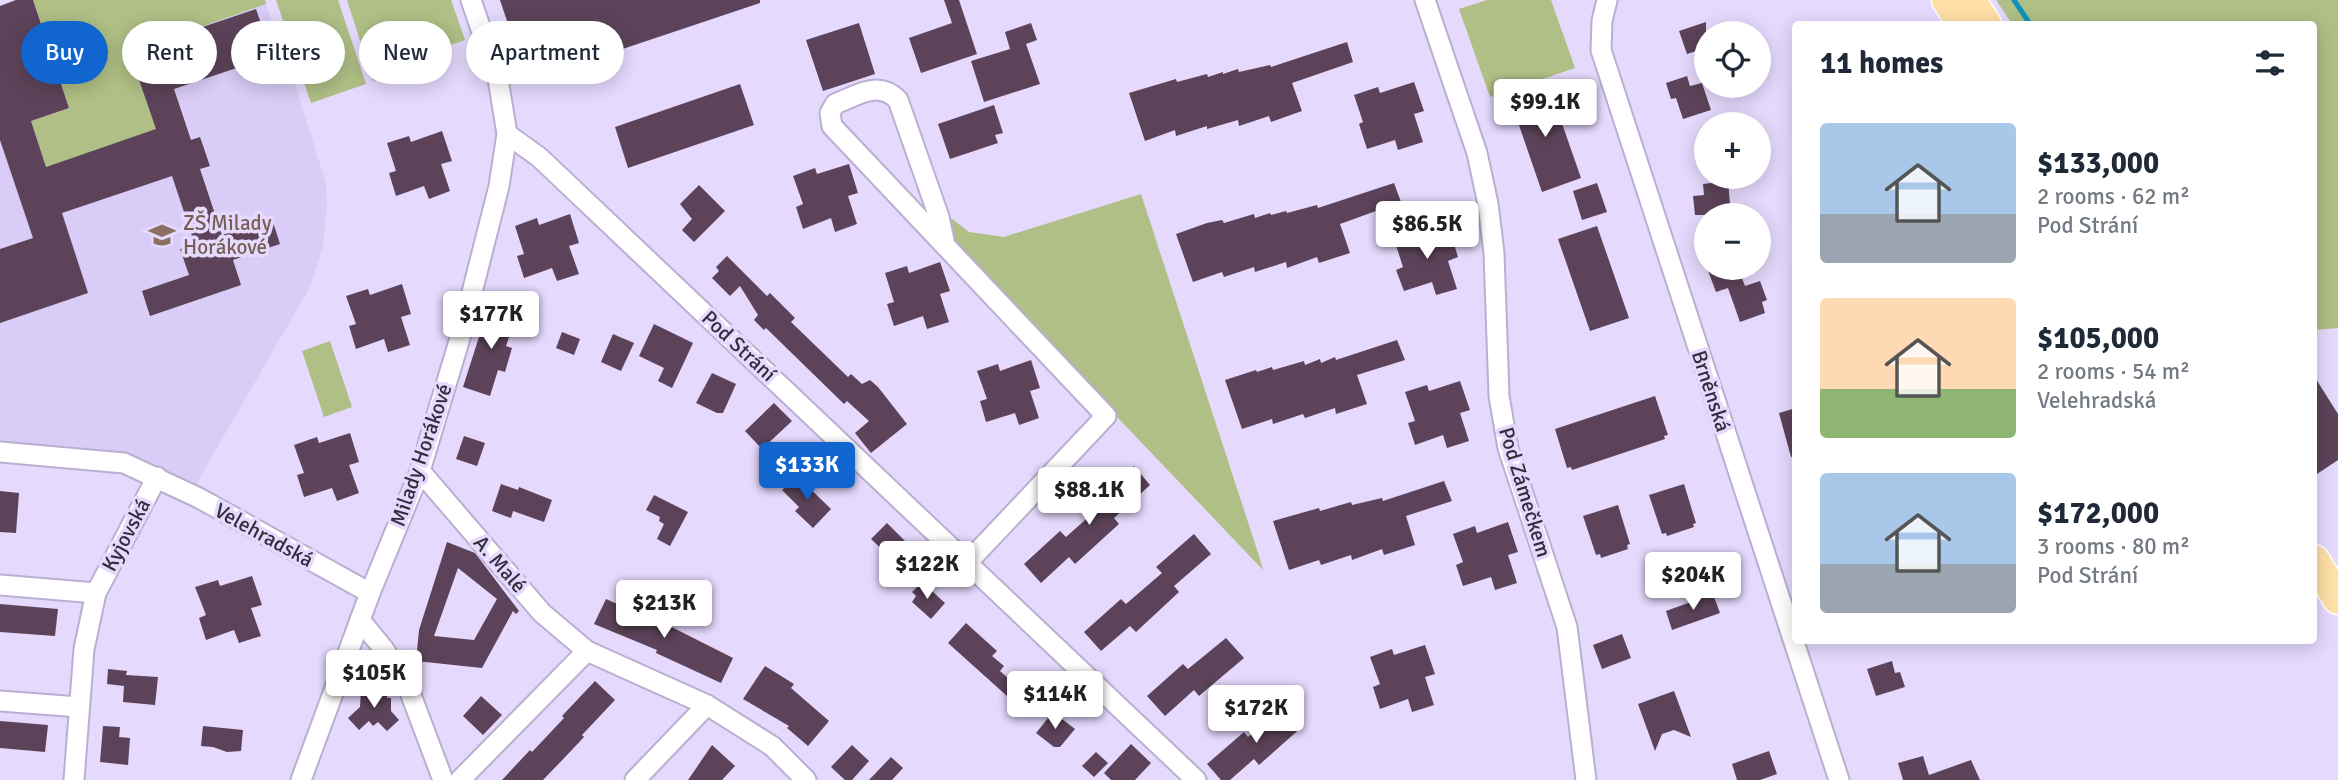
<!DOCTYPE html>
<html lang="en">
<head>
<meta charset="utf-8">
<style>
  :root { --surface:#fff; --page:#f2f2f3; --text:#1f2937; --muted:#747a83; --accent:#1065cf }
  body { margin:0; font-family:Signika,sans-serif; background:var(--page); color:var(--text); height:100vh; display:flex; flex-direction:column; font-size:26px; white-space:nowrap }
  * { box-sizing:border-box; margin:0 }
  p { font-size:23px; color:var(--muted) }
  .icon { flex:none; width:38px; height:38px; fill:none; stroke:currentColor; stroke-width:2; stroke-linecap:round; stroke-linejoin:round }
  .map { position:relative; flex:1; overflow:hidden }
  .side { position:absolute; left:1792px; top:21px; width:525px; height:623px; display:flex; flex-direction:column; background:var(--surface); border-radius:7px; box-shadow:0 4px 18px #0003 }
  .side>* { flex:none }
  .top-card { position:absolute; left:21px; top:21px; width:665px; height:63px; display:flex; gap:14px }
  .controls { position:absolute; left:1694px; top:21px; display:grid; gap:14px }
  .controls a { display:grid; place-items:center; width:77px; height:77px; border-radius:50%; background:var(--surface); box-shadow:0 4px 18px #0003; font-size:35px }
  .price { position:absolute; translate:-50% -60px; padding:0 16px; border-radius:7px; background:#fff; color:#222; font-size:23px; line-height:46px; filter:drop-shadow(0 2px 4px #0008) }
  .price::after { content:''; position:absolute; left:50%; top:42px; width:21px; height:16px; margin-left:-10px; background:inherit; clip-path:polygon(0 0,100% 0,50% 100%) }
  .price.on { background:var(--accent); color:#fff }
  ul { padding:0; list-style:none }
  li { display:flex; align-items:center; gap:21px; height:175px; padding:0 28px }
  li span { display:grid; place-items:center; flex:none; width:196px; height:140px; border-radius:7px; color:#555 }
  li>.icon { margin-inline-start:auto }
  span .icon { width:84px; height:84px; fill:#fffc; stroke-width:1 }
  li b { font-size:30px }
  h2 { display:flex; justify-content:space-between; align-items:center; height:84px; padding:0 28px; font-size:30px }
  .pill { padding:0 24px; border-radius:32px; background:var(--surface); box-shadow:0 4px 18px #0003; font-size:24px; line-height:63px }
  .pill.on { background:var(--accent); color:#fff }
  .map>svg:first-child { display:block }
  .built { fill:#d9ccf6 }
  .green { fill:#afbf85 }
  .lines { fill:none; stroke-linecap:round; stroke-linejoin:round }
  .stream { stroke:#0f92be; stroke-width:5 }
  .building { fill:#5c4359; fill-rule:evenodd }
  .street-casing { stroke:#baafd1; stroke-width:23 }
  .primary-casing { stroke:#fff; stroke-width:33 }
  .street { stroke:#fff; stroke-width:19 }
  .primary { stroke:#fedfa6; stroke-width:30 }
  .labels { text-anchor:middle; stroke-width:7; stroke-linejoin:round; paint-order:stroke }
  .education-label { font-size:21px; fill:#785e54; stroke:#e5d9fd; text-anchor:start }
  .street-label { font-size:21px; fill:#322e3b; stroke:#e5d9fd }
</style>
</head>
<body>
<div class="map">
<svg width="2338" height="780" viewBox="0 0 2338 780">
  <rect width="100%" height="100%" fill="#e5d9fd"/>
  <polygon class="built" points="16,0 33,0 69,108 31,121 139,136 162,146 135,68 158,42 266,4 290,75 292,74 326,184 327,207 322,250 310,287 196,484 155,466 116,456 0,445 0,6"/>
  <g class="green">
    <polygon points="33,0 265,0 266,4 158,42 163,59 136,68 162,146 139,136 46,167 31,121 69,108"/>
    <polygon points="276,0 338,0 366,84 311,103"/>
    <polygon points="347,0 451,0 465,40 416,57 419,66 373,81"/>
    <polygon points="1487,0 1551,0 1575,68 1490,97 1459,9"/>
    <polygon points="1996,0 2338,0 2338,328 2314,330 2314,24 2012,24"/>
    <polygon points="1141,194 1260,559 1263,570 957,249 947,215 969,232 1004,237"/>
    <polygon points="330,341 352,407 324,417 302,351"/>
  </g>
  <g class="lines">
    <polyline class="stream" points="2014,0 2030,24"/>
  </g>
  <g class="building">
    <polygon points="16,0 33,0 69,108 31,121 46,167 156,129 135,68 163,59 158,42 256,9 272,56 174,89 191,140 200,137 210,166 200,169 222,235 272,219 280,244 233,260 241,285 150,316 142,291 189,275 180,249 195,245 172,176 62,213 88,293 0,323 0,249 33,238 0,140 0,6"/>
    <polygon points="500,0 760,0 760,3 527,81"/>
    <polygon points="944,0 959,0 977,54 921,73 909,38 952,23"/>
    <polygon points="1706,22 1706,48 1687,54 1679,31"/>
    <polygon points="859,23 875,74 823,91 806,40"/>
    <polygon points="1031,23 1037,40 1026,44 1040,84 984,102 971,61 1010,49 1005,32"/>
    <polygon points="1347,42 1353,62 1292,83 1302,111 1271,122 1269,116 1239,126 1238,120 1207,129 1207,126 1176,136 1175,130 1145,141 1129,93 1176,79 1177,82 1207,74 1208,77 1223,72 1223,74 1238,69 1239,72 1270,65 1271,67"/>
    <polygon points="1687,76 1690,86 1702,83 1711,110 1683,119 1676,98 1671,99 1666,83"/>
    <polygon points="1414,82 1424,111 1414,114 1423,142 1398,150 1395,140 1367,149 1359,124 1363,122 1354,95 1378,87 1380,93"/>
    <polygon points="740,84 754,125 628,168 615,127"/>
    <polygon points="1549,86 1581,178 1542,192 1510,99"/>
    <polygon points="994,105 1003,133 995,135 998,143 950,159 938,124"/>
    <polygon points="442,131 452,161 441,164 450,191 429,199 424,186 396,196 389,173 396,171 387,143 409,136 411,142"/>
    <polygon points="849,164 858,193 848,196 857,224 835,232 831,218 803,229 796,207 803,204 793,176 815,168 817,174"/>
    <polygon points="1728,181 1731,215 1695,215 1693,196 1704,195 1703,184"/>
    <polygon points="1394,183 1401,202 1340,224 1350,253 1319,263 1317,257 1287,268 1286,262 1255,272 1254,267 1224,277 1222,272 1193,282 1176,234 1207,223 1222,220 1224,223 1254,214 1255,218 1270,213 1271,215 1286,211 1287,213 1317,205 1318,208"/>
    <polygon points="1597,183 1607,212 1582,220 1573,191"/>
    <polygon points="699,185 725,211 694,242 682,230 692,219 680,204"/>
    <polygon points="570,214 579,243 569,246 579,274 557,281 552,268 524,278 517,256 524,254 515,226 537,218 539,225"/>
    <polygon points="1597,226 1629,318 1590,331 1558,239"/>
    <polygon points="1449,228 1458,257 1448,261 1457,289 1436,295 1432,282 1404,291 1396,270 1403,267 1394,239 1415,232 1417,238"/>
    <polygon points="727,256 767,296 770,293 795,318 791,322 848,377 851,374 862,384 870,380 878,387 907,424 871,453 855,433 869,421 847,401 844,404 766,328 764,330 754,320 758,315 740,286 730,296 712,278 719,271 716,267"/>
    <polygon points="940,262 950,291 940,294 949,322 927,329 923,316 894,326 887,304 894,302 885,273 907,266 909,273"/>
    <polygon points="1707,268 1738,268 1745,286 1760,281 1767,300 1762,302 1765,313 1740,322 1728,288 1716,292"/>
    <polygon points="402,284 411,314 401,317 410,345 388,352 384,339 356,349 349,326 356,324 346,296 368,289 370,295"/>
    <polygon points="501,306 518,311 506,346 512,348 505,372 498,370 490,396 463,387 487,312 498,316"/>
    <polygon points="654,324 693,343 672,388 658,381 664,368 639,356"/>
    <polygon points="562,332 580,339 574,355 556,348"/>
    <polygon points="613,334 634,343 621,371 601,362"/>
    <polygon points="1397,340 1405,360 1357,375 1367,404 1336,414 1335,408 1305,418 1303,414 1273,424 1272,419 1242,429 1225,380 1256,370 1257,372 1272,367 1273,370 1304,361 1305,365 1320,359 1321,363 1335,357 1336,360"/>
    <polygon points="1031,360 1040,388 1030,391 1039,418 1019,425 1015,413 986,422 980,401 987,399 977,371 998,364 1000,371"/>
    <polygon points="712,373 736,384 723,413 717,413 696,403"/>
    <polygon points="2314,376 2338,414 2338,460 2314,476"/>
    <polygon points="1460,381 1470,410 1460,413 1469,441 1447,448 1443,435 1415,445 1408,423 1415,421 1405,392 1427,385 1429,391"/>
    <polygon points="1655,396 1668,435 1664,436 1665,439 1572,470 1571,467 1567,468 1555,429"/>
    <polygon points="774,403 792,421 762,449 745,431"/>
    <polygon points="1796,408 1796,456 1791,457 1779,413"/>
    <polygon points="350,433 359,462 349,465 359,493 337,501 332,488 304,497 297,475 304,473 294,445 317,437 319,443"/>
    <polygon points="464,436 485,443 477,466 456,459"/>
    <polygon points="1134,466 1150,485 1114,518 1119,524 1075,564 1069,557 1041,583 1024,564 1060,531 1066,537 1102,505 1097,499"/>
    <polygon points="798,477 831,509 813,528 795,511 799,507 782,490"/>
    <polygon points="1444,481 1452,501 1406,516 1415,545 1384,555 1382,549 1352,560 1351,555 1321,565 1319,560 1289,570 1273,521 1319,508 1320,511 1351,502 1352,505 1382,498 1383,501"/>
    <polygon points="501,484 518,490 519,487 552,500 544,522 513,511 511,518 492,511"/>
    <polygon points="1684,484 1696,523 1693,524 1694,527 1667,536 1666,533 1662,534 1649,495"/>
    <polygon points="0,491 19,493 16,533 0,532"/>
    <polygon points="654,495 688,512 670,546 657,539 664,524 659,521 660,517 646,510"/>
    <polygon points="1618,505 1630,544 1627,545 1628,549 1601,558 1600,554 1596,555 1583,516"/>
    <polygon points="1508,522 1518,552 1508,555 1517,583 1495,590 1491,577 1463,586 1456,565 1463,562 1453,534 1475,526 1477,533"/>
    <polygon points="887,523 909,545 894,561 871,539"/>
    <polygon points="1194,534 1211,554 1174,586 1179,592 1136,632 1130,626 1101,651 1084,632 1121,599 1126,604 1162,573 1156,567"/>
    <path d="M447,542L475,553L519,611L516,614L513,611L482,668L416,661L419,630ZM458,568L497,599L474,640L434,636Z"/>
    <polygon points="252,576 262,605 251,608 261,636 239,643 234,630 206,640 199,618 206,615 195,587 218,580 220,586"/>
    <polygon points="922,582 945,603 931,619 912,602 916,596 912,592"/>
    <polygon points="1713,594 1720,613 1672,630 1666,611"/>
    <polygon points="606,599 633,611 634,608 733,658 721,683 656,653 657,650 594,624"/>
    <polygon points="0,604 58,609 55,636 0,632"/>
    <polygon points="966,623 997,651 992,656 1004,666 1000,671 1017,686 1007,696 948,643"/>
    <polygon points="1622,634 1631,658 1602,669 1593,645"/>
    <polygon points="1226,638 1244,658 1199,696 1194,690 1165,716 1147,696 1183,664 1188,669"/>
    <polygon points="1425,645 1435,674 1425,677 1434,705 1412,712 1408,699 1380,709 1373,687 1380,684 1370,657 1392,649 1394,655"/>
    <polygon points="1892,661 1895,673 1900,672 1905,687 1876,696 1867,669"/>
    <polygon points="765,666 794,684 791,688 829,721 808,746 787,728 789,726 743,699"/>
    <polygon points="108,669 127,671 126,675 158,677 155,705 123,702 124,686 107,684"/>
    <polygon points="595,681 615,700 582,735 584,737 568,754 543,780 502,780 530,750 532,752 564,718 562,716"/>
    <polygon points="361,689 388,690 387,698 391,698 391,711 399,720 387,731 378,722 373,726 369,721 359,730 348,718 360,707"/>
    <polygon points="1674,691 1691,737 1674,730 1662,734 1655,751 1638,704"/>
    <polygon points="481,696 502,715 483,735 463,716"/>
    <polygon points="1286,705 1304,725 1259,765 1254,759 1230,780 1221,780 1207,764 1244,732 1248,737"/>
    <polygon points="1053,712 1075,729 1060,747 1054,747 1036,733"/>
    <polygon points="0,721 48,725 45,752 0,748"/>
    <polygon points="103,726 120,727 119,737 130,738 128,765 100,762"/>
    <polygon points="203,726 243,730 241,751 227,752 213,747 201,746"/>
    <polygon points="1131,744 1151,763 1135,780 1111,780 1104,773"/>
    <polygon points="712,745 735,766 722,780 688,780"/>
    <polygon points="852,745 869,761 852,780 845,780 831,767"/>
    <polygon points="1769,751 1777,774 1760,780 1737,780 1732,764"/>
    <polygon points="1096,752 1108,763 1094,777 1082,766"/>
    <polygon points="1923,756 1929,775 1971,760 1980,780 1903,780 1898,763"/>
    <polygon points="891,757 903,768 892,780 869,780"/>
  </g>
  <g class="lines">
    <g class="street-casing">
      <g id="street">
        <polyline points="1425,0 1477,153 1488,204 1494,253 1499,396 1508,448 1567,627 1586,780"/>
        <polyline points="1607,0 1602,21 1601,50 1839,780"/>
        <polyline points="507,134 539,157 1196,780"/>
        <path d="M945,245L939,217L898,100C878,80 858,95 835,104L830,113L832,126L1106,416L967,563"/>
        <polyline points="0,452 124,463 199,498 370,593"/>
        <polyline points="420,471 542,613 587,651 707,705 772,746 806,780"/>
        <polyline points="0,585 96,593"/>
        <polyline points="360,620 383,648 408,687 443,780"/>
        <polyline points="0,701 79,707"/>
        <polyline points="74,780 84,649 96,593 157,477"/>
        <polyline points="301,780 370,593 420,471 463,328 499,186 507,134 498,79 471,0"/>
        <polyline points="460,780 587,651"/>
        <polyline points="635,780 707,705"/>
      </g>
    </g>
    <g class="primary-casing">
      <g id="primary">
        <polyline points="1947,0 1962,24"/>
        <polyline points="1970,0 1986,24"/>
        <polyline points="2314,560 2338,599"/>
      </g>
    </g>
    <use href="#street" class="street"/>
    <use href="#primary" class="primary"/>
  </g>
  <defs>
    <g id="school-bare" transform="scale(2.1)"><path d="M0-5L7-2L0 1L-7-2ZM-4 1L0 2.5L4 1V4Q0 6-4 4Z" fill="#8d6e63" stroke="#e5d9fd" stroke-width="2.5" paint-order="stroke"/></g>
  </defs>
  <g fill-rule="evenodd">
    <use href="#school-bare" x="162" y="235"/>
  </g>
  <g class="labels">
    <g class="education-label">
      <text x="183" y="230">ZŠ Milady<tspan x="183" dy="24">Horákové</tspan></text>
    </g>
    <g class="street-label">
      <text transform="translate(739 346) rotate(43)" y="7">Pod Strání</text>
      <text transform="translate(1711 391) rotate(72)" y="7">Brněnská</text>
      <text transform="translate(421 455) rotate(-71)" y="7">Milady Horákové</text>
      <text transform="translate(1525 492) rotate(73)" y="7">Pod Zámečkem</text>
      <text transform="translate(126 535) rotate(-62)" y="7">Kyjovská</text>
      <text transform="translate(264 535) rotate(29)" y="7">Velehradská</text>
      <text transform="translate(500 564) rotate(49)" y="7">A. Malé</text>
    </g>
  </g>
</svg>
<div class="controls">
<a><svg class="icon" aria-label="locate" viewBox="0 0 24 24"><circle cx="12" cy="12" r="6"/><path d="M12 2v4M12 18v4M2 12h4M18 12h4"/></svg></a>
<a>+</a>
<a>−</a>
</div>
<b class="price" style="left:1545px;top:139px">$99.1K</b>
<b class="price" style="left:1427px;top:261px">$86.5K</b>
<b class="price" style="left:491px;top:351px">$177K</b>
<b class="price on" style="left:807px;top:502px">$133K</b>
<b class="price" style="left:1089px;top:527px">$88.1K</b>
<b class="price" style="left:927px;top:601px">$122K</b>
<b class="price" style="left:1693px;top:612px">$204K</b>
<b class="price" style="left:664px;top:640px">$213K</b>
<b class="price" style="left:374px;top:710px">$105K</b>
<b class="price" style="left:1055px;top:731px">$114K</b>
<b class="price" style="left:1256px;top:745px">$172K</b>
<div class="top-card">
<a class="pill on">Buy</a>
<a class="pill">Rent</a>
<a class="pill">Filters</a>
<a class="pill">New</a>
<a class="pill">Apartment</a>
</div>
<section class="side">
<h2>11 homes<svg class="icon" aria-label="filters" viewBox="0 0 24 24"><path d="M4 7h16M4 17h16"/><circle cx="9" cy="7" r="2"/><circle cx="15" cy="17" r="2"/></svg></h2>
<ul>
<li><span style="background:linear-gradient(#a9c7e8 65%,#9aa5b1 0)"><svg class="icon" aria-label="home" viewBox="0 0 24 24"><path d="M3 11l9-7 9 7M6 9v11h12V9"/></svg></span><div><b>$133,000</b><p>2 rooms · 62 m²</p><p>Pod Strání</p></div></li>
<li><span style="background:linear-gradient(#ffd9b3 65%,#8fb573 0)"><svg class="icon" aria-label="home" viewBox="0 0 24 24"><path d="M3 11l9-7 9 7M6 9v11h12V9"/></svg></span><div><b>$105,000</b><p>2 rooms · 54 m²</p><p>Velehradská</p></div></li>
<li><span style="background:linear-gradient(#a9c7e8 65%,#9aa5b1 0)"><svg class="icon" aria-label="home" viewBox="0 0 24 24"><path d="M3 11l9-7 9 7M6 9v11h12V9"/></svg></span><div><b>$172,000</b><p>3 rooms · 80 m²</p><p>Pod Strání</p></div></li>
</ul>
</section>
</div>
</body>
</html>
